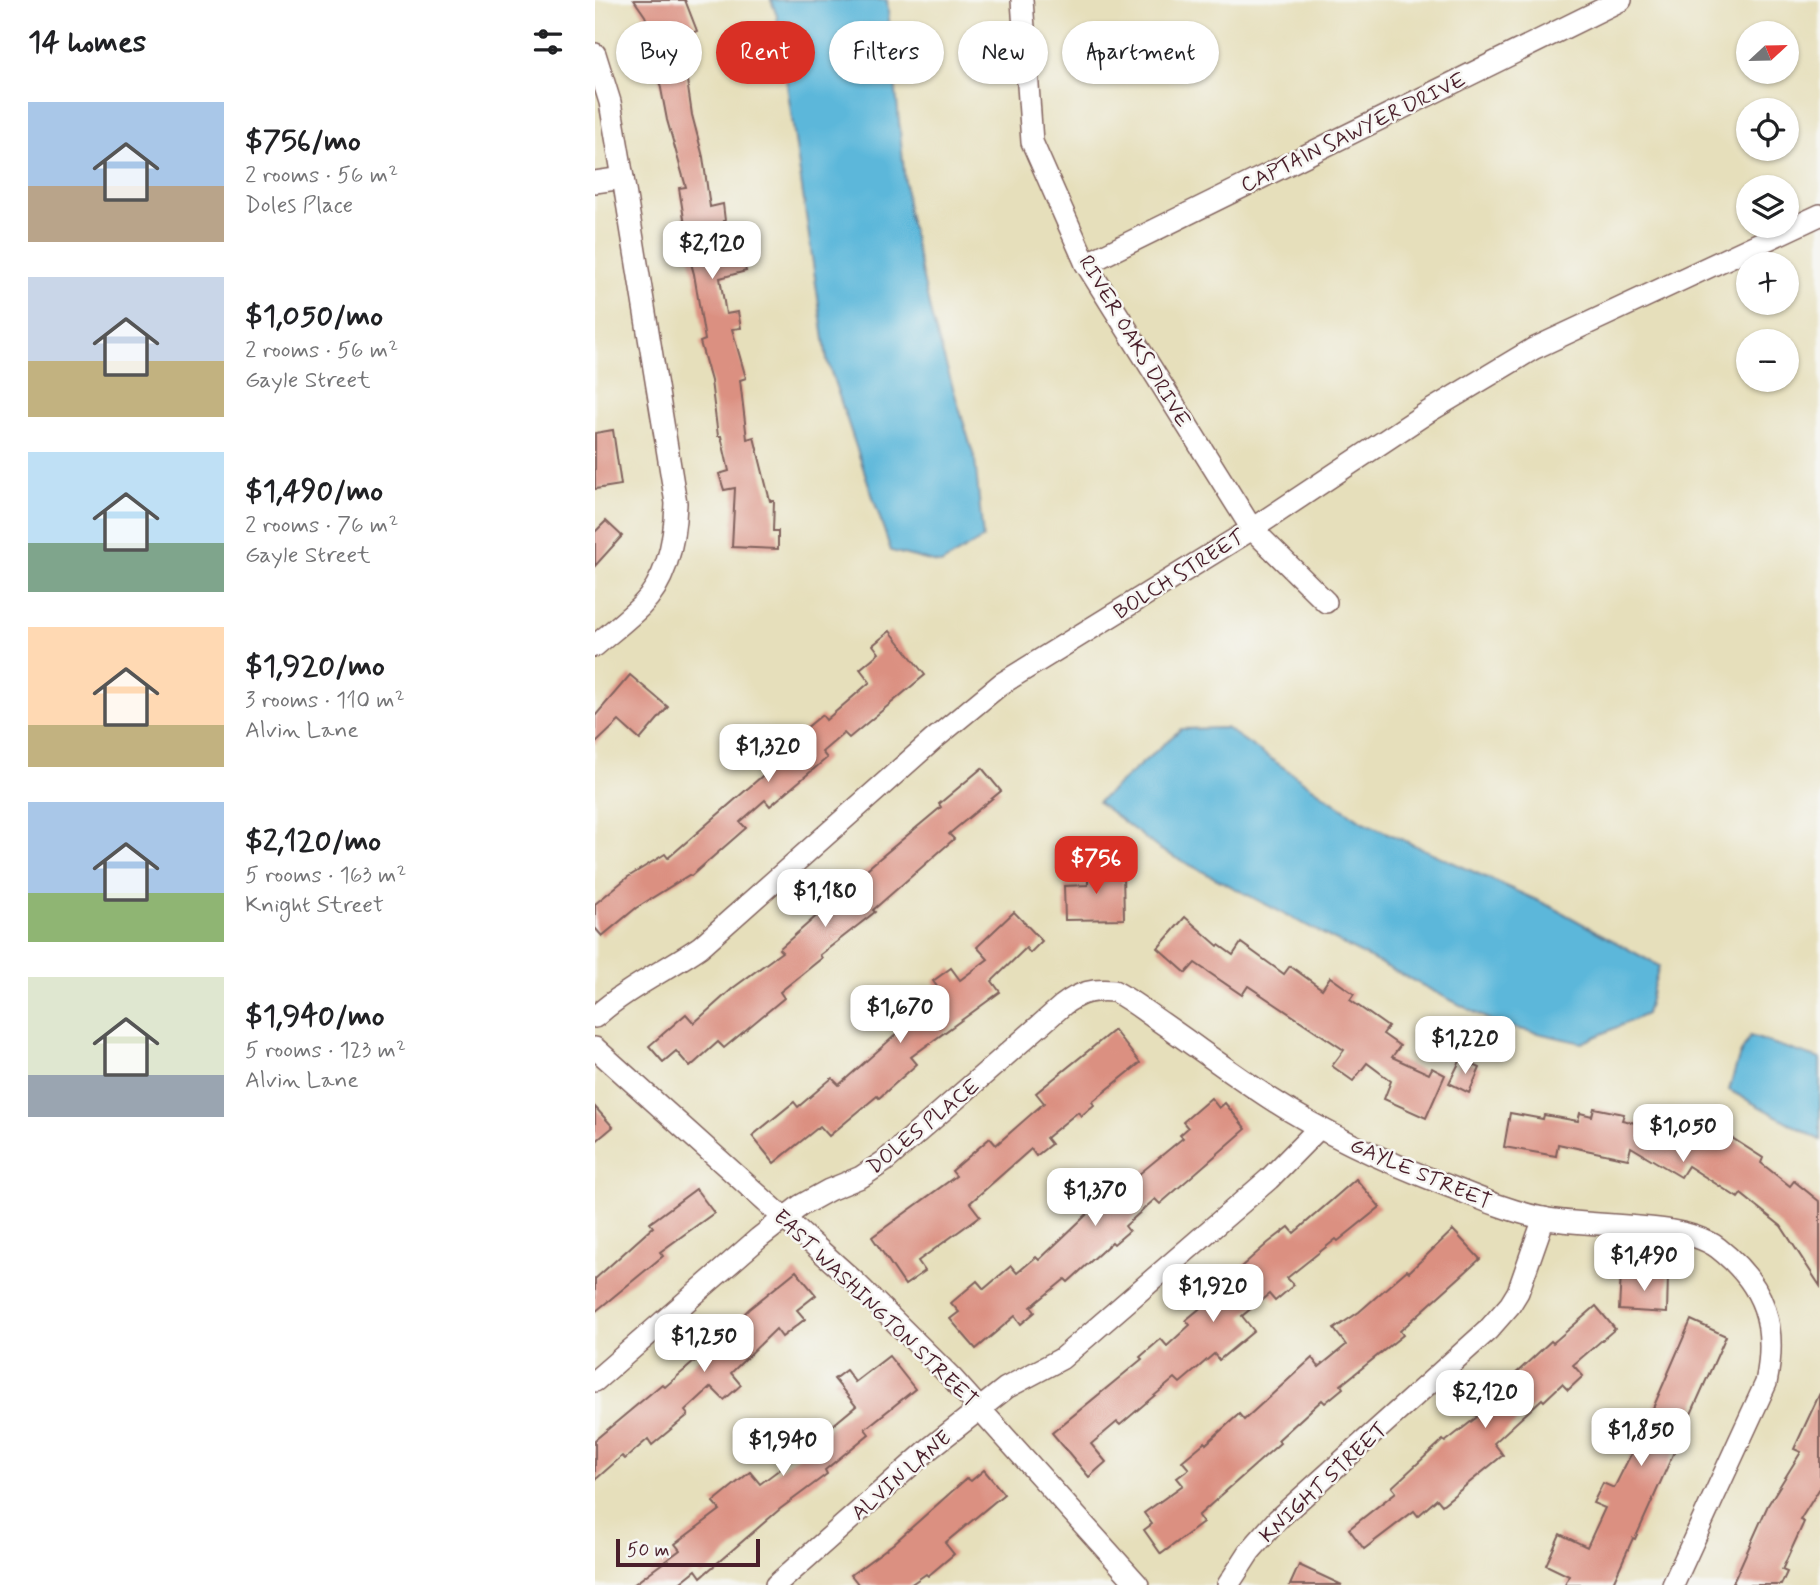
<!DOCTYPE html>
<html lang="en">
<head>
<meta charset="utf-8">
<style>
  :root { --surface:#fff; --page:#f2f2f2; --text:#202124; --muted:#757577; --accent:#d93025 }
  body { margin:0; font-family:Mynerve,sans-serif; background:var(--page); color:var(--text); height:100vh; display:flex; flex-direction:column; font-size:26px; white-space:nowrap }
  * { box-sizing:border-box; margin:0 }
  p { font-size:23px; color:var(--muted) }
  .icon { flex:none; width:38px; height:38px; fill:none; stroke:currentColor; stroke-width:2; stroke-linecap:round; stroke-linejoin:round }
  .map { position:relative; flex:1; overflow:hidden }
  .side { display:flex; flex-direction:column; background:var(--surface); width:595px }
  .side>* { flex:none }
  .banner { position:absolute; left:21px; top:21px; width:665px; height:63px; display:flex; gap:14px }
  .needle { width:46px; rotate:68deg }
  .tools { position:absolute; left:1141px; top:21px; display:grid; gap:14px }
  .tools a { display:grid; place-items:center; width:63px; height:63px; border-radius:50%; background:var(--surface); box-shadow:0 2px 5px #0004; font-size:35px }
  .scale { position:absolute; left:21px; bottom:18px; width:144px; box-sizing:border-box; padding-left:7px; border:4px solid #4a1f2b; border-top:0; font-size:19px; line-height:24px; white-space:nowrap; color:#4a1f2b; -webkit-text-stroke:5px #f6f6f2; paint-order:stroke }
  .price { position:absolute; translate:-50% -60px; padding:0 16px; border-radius:14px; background:#fff; color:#222; font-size:23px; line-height:46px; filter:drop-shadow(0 2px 4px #0008) }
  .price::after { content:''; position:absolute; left:50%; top:42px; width:21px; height:16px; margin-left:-10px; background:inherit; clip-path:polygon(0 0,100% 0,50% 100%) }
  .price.active { background:var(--accent); color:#fff }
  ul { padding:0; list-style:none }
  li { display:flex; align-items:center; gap:21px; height:175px; padding:0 28px }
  li span { display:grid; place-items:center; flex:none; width:196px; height:140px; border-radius:0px; color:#555 }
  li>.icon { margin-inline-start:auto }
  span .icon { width:84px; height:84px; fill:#fffc; stroke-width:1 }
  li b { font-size:30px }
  h2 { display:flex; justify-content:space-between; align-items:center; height:84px; padding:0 28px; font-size:30px }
  .pill { padding:0 24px; border-radius:32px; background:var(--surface); box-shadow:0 2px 5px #0004; font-size:24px; line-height:63px }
  .pill.active { background:var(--accent); color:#fff }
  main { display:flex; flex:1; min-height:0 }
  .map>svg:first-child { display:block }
  .water { fill:#5cb7da; stroke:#536b82; stroke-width:2 }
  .building { fill:#db9081 }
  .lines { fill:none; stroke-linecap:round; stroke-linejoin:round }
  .minor-casing { stroke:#81625d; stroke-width:24 }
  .minor { stroke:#fff; stroke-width:21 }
  .labels { text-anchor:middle; stroke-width:5; stroke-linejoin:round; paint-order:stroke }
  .street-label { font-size:21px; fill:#4a1f2b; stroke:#f6f6f2 }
</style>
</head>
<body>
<main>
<section class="side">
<h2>14 homes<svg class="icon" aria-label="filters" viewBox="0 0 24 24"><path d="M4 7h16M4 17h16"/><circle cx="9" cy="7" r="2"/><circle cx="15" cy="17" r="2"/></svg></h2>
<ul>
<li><span style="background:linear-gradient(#a9c7e8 60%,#b9a48a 0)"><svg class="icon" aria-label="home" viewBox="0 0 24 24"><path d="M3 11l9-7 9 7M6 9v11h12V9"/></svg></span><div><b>$756/mo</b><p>2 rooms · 56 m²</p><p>Doles Place</p></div></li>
<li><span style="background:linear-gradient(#c9d6e8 60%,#c2b280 0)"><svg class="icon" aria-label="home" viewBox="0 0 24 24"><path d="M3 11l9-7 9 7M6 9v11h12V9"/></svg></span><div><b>$1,050/mo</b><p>2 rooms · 56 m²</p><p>Gayle Street</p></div></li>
<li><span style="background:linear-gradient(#bfe0f5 65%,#7fa58c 0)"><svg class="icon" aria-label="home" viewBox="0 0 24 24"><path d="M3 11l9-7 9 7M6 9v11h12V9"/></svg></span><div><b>$1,490/mo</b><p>2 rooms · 76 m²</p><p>Gayle Street</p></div></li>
<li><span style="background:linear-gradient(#ffd9b3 70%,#c2b280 0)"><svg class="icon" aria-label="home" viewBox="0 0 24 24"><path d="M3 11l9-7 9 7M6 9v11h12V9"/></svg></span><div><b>$1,920/mo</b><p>3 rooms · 110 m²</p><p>Alvin Lane</p></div></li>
<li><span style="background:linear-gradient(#a9c7e8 65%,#8fb573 0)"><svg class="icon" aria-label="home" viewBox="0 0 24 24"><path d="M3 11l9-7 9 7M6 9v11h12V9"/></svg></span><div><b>$2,120/mo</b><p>5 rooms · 163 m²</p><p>Knight Street</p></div></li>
<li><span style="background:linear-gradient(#dfe7d0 70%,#9aa5b1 0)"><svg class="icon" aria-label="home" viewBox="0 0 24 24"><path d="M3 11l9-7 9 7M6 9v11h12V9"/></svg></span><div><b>$1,940/mo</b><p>5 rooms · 123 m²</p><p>Alvin Lane</p></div></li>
</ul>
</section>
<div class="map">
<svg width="1225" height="1585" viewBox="0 0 1225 1585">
  <rect width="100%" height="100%" fill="#f6f6f2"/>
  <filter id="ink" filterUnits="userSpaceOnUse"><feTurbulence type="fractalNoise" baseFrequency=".0143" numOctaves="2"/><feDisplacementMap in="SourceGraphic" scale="14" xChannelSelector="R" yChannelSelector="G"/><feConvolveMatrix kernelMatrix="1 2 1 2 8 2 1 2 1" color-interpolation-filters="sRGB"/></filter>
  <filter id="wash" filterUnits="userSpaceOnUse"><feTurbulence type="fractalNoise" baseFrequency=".00686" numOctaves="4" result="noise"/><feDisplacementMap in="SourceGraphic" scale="28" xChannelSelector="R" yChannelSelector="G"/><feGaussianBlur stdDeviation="1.57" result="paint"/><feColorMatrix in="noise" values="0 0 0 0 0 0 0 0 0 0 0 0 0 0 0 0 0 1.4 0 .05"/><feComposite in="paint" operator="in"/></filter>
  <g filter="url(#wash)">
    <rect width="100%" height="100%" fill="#e6dfbb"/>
    <g class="water">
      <polygon points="176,0 292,0 313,212 337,319 380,460 388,538 346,564 296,551 232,360 182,16"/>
      <polygon points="631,728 768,822 959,908 1064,966 1051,1014 987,1043 902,1024 564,849 503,802 586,729"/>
      <polygon points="1155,1036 1225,1059 1225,1140 1134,1090 1144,1057"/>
    </g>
    <g id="blocks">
      <g class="building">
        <polygon points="39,0 90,0 102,31 92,35 100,56 89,60 97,115 108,157 115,207 128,204 130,221 128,221 137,259 147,256 151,271 125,278 131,314 143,312 146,328 137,329 151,378 145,380 152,439 159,437 175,501 179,501 178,531 183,531 183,549 137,547 140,488 129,490 124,474 134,471 126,436 123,436 116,381 105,342 110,340 99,274 89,238 92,237 84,188 91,187 72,120 64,78 73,76 50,16"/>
        <polygon points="18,430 26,485 0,489 0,433"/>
        <polygon points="11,521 27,536 0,566 0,532"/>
        <polygon points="295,631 330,675 254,738 249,733 227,752 232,758 175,806 170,800 145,822 151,828 96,876 94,875 41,908 7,936 0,928 0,904 33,877 70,854 73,858 197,750 192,744 227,715 231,720 275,682 265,669 284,653 278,645"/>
        <polygon points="35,675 73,707 45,740 24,721 0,744 0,716"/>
        <polygon points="387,768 406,791 354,834 359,839 278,910 280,912 225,955 227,958 185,992 189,998 129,1048 123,1042 95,1067 81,1051 68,1062 54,1046 91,1014 99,1023 138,988 187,952 184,949 226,912 223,910 346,807 344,804"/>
        <polygon points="493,865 515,865 515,874 528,873 529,919 470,920 469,886 493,885"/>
        <polygon points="419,912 447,941 435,953 431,948 397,981 405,992 316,1057 322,1064 284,1098 282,1096 234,1136 225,1126 179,1163 157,1136 199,1102 203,1107 237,1078 244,1085 304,1032 301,1029 348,995 338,981 356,968 365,980 393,959 382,947"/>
        <polygon points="590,917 623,946 624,945 638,955 646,943 689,974 695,966 727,989 735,977 759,994 755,1000 793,1027 788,1034 805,1046 797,1057 834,1074 837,1068 850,1075 831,1118 789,1099 796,1081 772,1063 758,1081 737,1066 749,1050 653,986 647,995 600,963 591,973 563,948"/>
        <polygon points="519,1030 545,1063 497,1102 499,1105 486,1116 483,1112 451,1138 456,1144 441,1156 436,1149 375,1203 385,1216 323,1261 330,1271 310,1285 277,1237 361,1176 357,1171 395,1138 401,1145 449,1103 441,1093"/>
        <polygon points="866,1059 885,1068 874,1093 854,1083"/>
        <polygon points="616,1098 624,1108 630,1103 651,1129 565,1204 560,1199 530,1226 534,1231 519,1244 517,1242 473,1282 470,1279 436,1307 440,1312 426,1324 420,1316 381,1349 355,1319 364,1312 356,1303 382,1281 389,1289 416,1266 422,1273 441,1257 444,1260 528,1180 532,1184 588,1138 585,1135 593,1128 588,1122"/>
        <polygon points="0,1107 18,1127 0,1142"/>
        <polygon points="999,1108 1029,1114 1027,1120 1058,1127 1066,1114 1084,1124 1086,1120 1120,1141 1126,1131 1168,1158 1166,1163 1195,1186 1199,1181 1225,1202 1225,1286 1186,1226 1146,1194 1143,1198 1093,1166 1086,1177 1036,1147 1033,1159 963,1144 961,1156 909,1147 915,1113 948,1119 949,1115 983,1121 985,1113 997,1116"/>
        <polygon points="761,1179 785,1207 743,1241 741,1239 692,1278 699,1285 680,1301 674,1294 647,1316 659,1331 624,1360 619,1354 585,1383 580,1378 525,1425 522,1422 496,1444 511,1462 494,1477 457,1433 547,1359 545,1357 566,1339 572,1346 595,1325 591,1320 632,1286 629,1282 673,1243 694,1227 699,1233"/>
        <polygon points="101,1189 119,1213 65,1252 68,1256 0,1312 0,1279 58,1227 55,1223"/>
        <polygon points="858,1230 885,1259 805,1331 808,1335 746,1385 748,1388 730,1403 727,1400 683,1440 685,1443 603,1516 608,1523 566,1554 549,1530 557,1524 549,1513 588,1485 582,1478 594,1469 587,1461 610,1442 611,1444 644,1414 649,1420 717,1358 724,1367 751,1345 739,1329 764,1312 812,1270 814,1272"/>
        <polygon points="201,1271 221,1295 202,1310 210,1319 187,1337 181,1329 136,1373 146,1385 129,1400 116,1387 90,1411 93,1415 57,1445 53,1439 30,1459 27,1456 0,1480 0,1440 67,1384 70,1387 114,1349 154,1309"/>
        <polygon points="1026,1273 1073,1275 1072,1313 1024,1310"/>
        <polygon points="1001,1306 1020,1329 978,1365 988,1376 973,1390 967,1384 949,1401 947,1399 899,1443 908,1455 847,1505 842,1499 823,1516 819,1511 769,1549 754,1529 801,1492 797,1487 848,1440 850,1442 882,1417 878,1412 917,1377 956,1341 958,1343"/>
        <polygon points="1096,1320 1131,1336 1040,1539 1038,1538 1017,1585 970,1585 974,1576 951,1565 965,1534 992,1547 1010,1508 998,1503 1008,1483 1019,1488 1041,1444 1047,1446 1060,1417 1055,1415"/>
        <polygon points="294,1356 320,1389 270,1429 274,1434 230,1470 232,1474 185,1509 106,1577 101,1570 82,1585 38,1585 85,1550 80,1544 125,1510 118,1502 155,1472 165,1484 221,1442 220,1440 261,1406 239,1379 251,1370 260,1382"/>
        <polygon points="1225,1393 1225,1488 1205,1520 1209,1522 1187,1570 1192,1572 1186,1585 1137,1585 1173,1505 1206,1452 1199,1449"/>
        <polygon points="389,1470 409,1494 350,1543 359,1554 333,1576 331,1574 315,1585 264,1585 256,1575 298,1544 372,1478 376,1481"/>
        <polygon points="704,1565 747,1585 695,1585"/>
      </g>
    </g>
  </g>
  <g filter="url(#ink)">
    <use href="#blocks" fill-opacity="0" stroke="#81625d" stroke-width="2"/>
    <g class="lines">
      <g class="minor-casing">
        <g id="minor">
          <polyline points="427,0 437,142 491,264 657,529 731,602"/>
          <path d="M0,54L15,102L28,178L81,503C80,539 72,580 46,606C32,620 15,633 0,646"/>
          <polyline points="0,182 28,178"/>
          <polyline points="491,264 1026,0"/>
          <path d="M0,1017C32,988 70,971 105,947L338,740L406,684L657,529L833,412L938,349L1225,215"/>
          <polyline points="0,1048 260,1282 357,1378 543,1585"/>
          <path d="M0,1381L164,1238L205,1206L234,1190L266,1177L290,1161L468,1005C485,992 498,989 519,991C536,1000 551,1012 567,1023C603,1048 639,1075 676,1099C733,1136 793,1163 856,1187C886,1199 915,1211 947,1218C993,1228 1086,1220 1123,1248C1170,1285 1183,1325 1171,1383L1078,1585"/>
          <polyline points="181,1585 334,1449 411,1388 466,1359 674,1179 724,1128"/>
          <polyline points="633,1585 655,1551 683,1519 893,1330 915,1305 923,1292 949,1218"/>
        </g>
      </g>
      <use href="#minor" class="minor"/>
    </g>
  </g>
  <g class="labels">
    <g class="street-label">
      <text transform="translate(758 132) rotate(-26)" y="7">CAPTAIN SAWYER DRIVE</text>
      <text transform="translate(540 341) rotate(59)" y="7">RIVER OAKS DRIVE</text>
      <text transform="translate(584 574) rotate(-32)" y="7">BOLCH STREET</text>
      <text transform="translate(328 1126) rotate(-39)" y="7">DOLES PLACE</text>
      <text transform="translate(826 1173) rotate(23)" y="7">GAYLE STREET</text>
      <text transform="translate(281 1308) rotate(44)" y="7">EAST WASHINGTON STREET</text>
      <text transform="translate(306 1475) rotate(-41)" y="7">ALVIN LANE</text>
      <text transform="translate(728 1482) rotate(-43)" y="7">KNIGHT STREET</text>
    </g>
  </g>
</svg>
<div class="tools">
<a><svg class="needle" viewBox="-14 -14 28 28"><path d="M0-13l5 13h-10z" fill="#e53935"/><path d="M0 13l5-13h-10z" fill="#757577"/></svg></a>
<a><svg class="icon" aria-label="locate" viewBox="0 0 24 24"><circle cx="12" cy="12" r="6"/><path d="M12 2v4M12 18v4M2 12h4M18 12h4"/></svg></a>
<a><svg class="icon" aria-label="layers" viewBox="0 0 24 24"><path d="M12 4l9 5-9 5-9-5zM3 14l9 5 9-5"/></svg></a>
<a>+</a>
<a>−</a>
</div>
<div class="scale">50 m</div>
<b class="price" style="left:117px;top:281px">$2,120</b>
<b class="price" style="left:173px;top:784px">$1,320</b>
<b class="price active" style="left:501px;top:896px">$756</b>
<b class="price" style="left:230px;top:929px">$1,180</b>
<b class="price" style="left:305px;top:1045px">$1,670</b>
<b class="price" style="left:870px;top:1076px">$1,220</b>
<b class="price" style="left:1088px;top:1164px">$1,050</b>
<b class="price" style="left:500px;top:1228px">$1,370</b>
<b class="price" style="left:1049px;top:1293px">$1,490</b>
<b class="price" style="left:618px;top:1324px">$1,920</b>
<b class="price" style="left:109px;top:1374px">$1,250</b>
<b class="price" style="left:890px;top:1430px">$2,120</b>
<b class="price" style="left:1046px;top:1468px">$1,850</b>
<b class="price" style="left:188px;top:1478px">$1,940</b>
<div class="banner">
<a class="pill">Buy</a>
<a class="pill active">Rent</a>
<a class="pill">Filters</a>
<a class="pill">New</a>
<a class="pill">Apartment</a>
</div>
</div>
</main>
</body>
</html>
